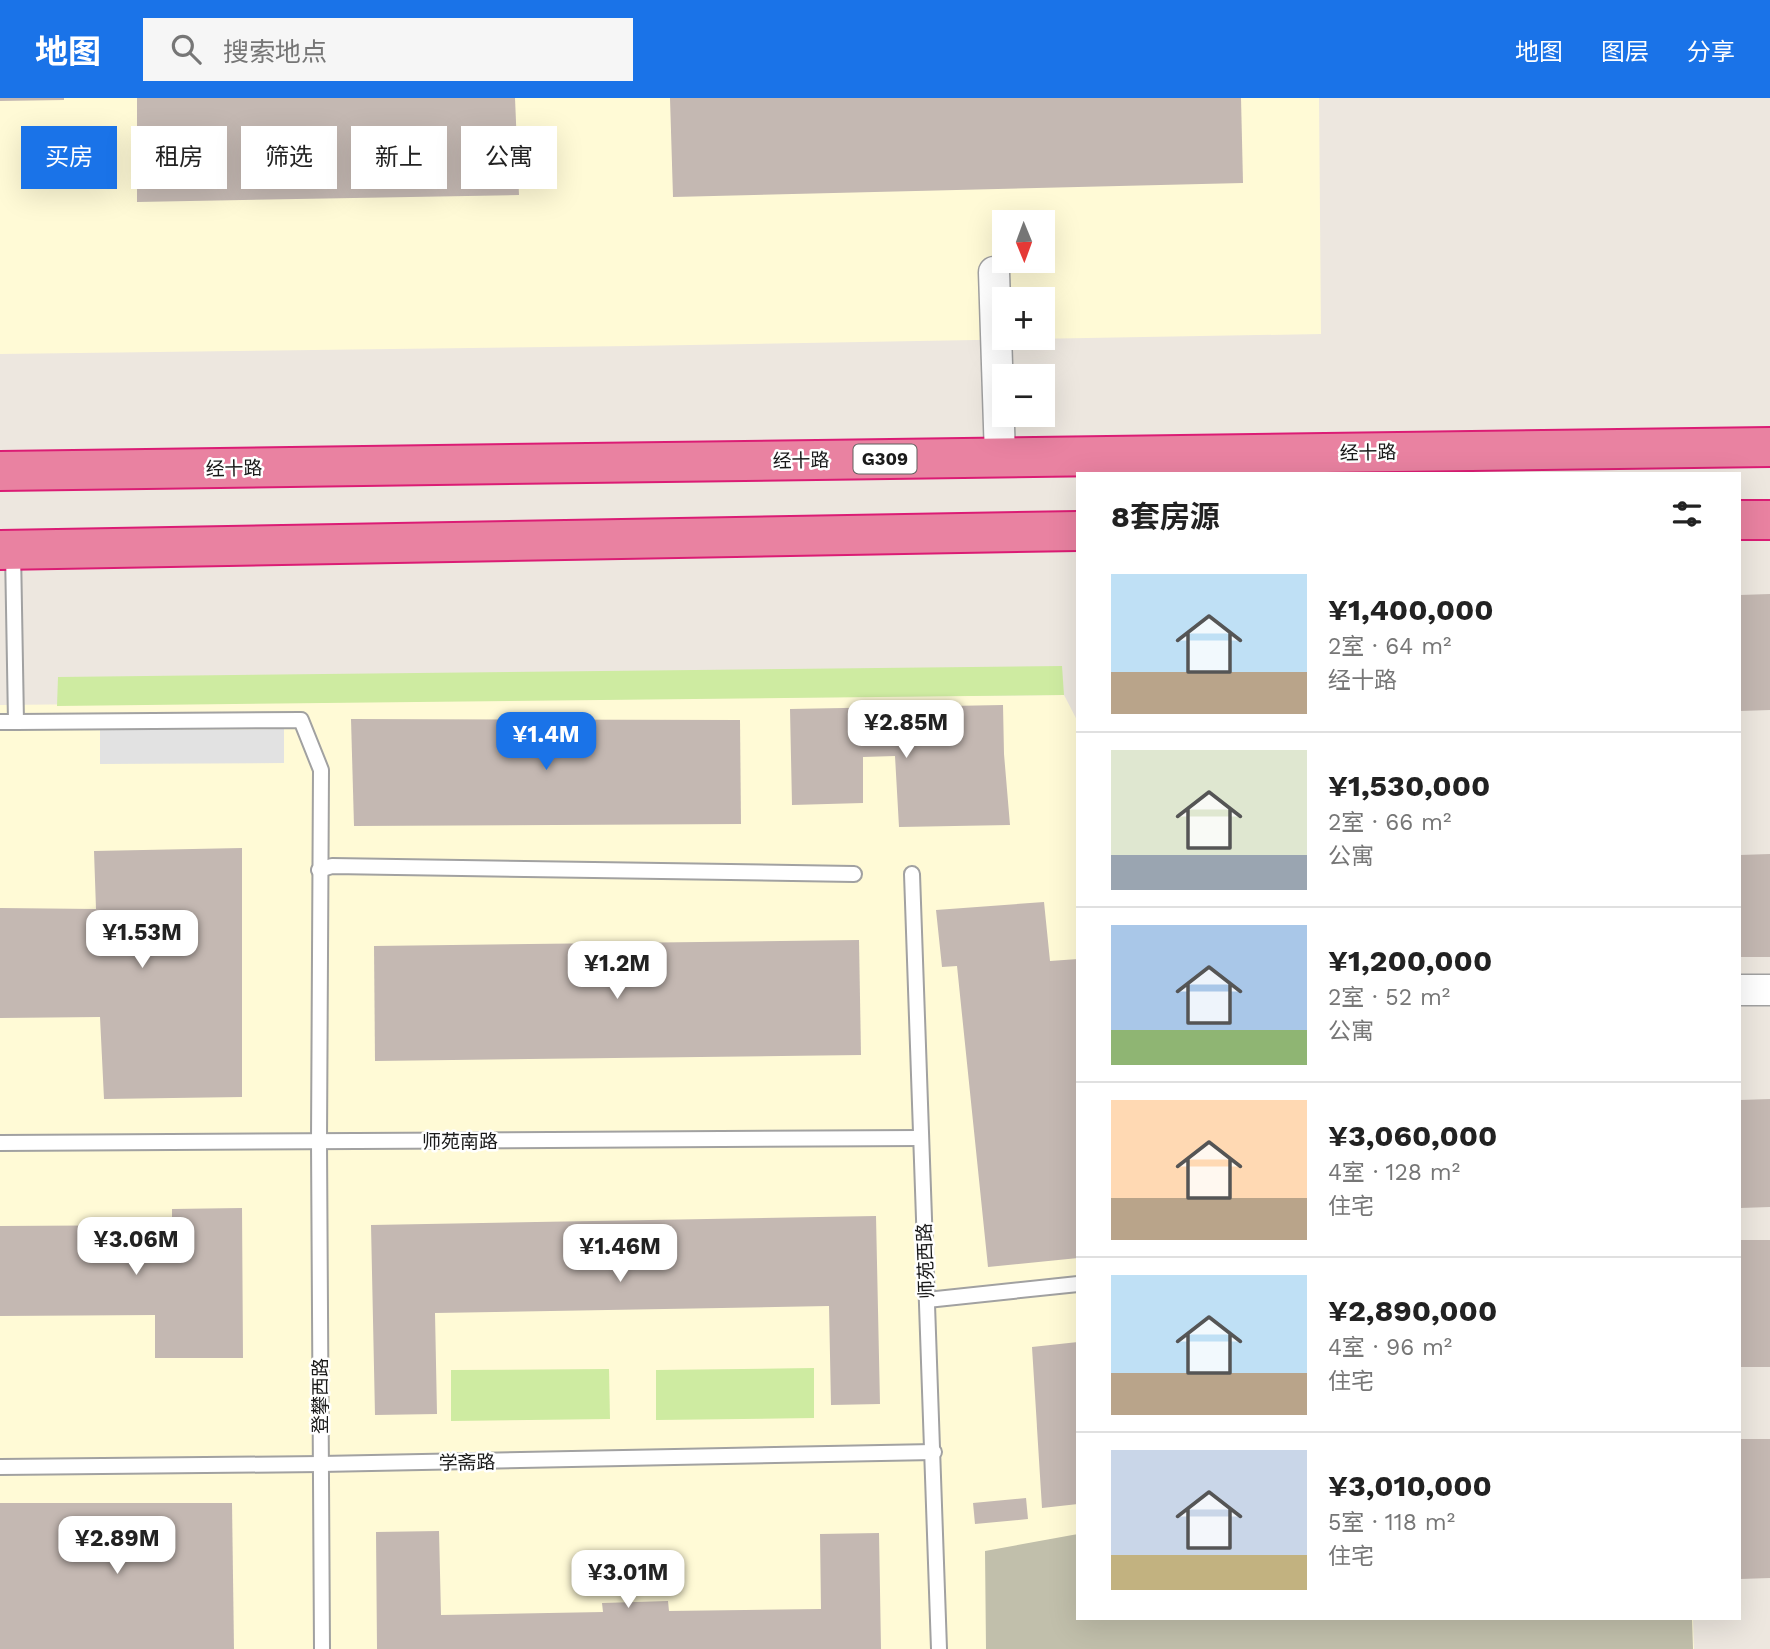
<!DOCTYPE html>
<html lang="zh">
<head>
<meta charset="utf-8">
<style>
  :root { --surface:#fff; --page:#f6f6f6; --text:#222; --muted:#767676; --line:#e0e0e0; --accent:#1a73e8 }
  body { margin:0; font-family:"Work Sans","Noto Sans SC",sans-serif; background:var(--page); color:var(--text); height:100vh; display:flex; flex-direction:column; font-size:26px; white-space:nowrap }
  * { box-sizing:border-box; margin:0 }
  p { font-size:23px; color:var(--muted) }
  .icon { flex:none; width:38px; height:38px; fill:none; stroke:currentColor; stroke-width:2; stroke-linecap:round; stroke-linejoin:round }
  .map { position:relative; flex:1; overflow:hidden }
  .panel { position:absolute; left:1076px; top:374px; width:665px; height:1148px; display:flex; flex-direction:column; background:var(--surface); border-radius:0px; box-shadow:0 7px 28px #0002 }
  .panel>* { flex:none }
  .top-card { position:absolute; left:21px; top:28px; width:665px; height:63px; display:flex; gap:14px }
  .needle { width:46px; rotate:179deg }
  .buttons { position:absolute; left:992px; top:112px; display:grid; gap:14px }
  .buttons a { display:grid; place-items:center; width:63px; height:63px; border-radius:0px; background:var(--surface); box-shadow:0 7px 28px #0002; font-size:35px }
  .price { position:absolute; translate:-50% -60px; padding:0 16px; border-radius:14px; background:#fff; color:#222; font-size:23px; line-height:46px; filter:drop-shadow(0 2px 4px #0008) }
  .price::after { content:''; position:absolute; left:50%; top:42px; width:21px; height:16px; margin-left:-10px; background:inherit; clip-path:polygon(0 0,100% 0,50% 100%) }
  .price.current { background:var(--accent); color:#fff }
  ul { padding:0; list-style:none }
  li { display:flex; align-items:center; gap:21px; height:175px; padding:0 35px }
  li+li { border-top:2px solid var(--line) }
  li span { display:grid; place-items:center; flex:none; width:196px; height:140px; border-radius:0px; color:#555 }
  li>.icon { margin-inline-start:auto }
  span .icon { width:84px; height:84px; fill:#fffc; stroke-width:1 }
  li b { font-size:30px }
  h2 { display:flex; justify-content:space-between; align-items:center; height:84px; padding:0 35px; font-size:30px }
  .pill { padding:0 24px; border-radius:0px; background:var(--surface); box-shadow:0 7px 28px #0002; font-size:24px; line-height:63px }
  .pill.current { background:var(--accent); color:#fff }
  header { display:flex; align-items:center; gap:42px; box-sizing:border-box; height:98px; padding:0 35px; background:var(--accent); color:#fff }
  header strong { font-size:33px }
  nav { display:flex; gap:38px; margin-inline-start:auto; font-size:24px }
  .search { width:490px; height:63px; background:var(--page); display:flex; align-items:center; gap:18px; box-sizing:border-box; padding:0 24px; border-radius:0px; color:var(--muted); font-size:26px }
  .map>svg:first-child { display:block }
  .education { fill:#fffad6; fill-rule:evenodd }
  .construction { fill:#c1bfab }
  .grass { fill:#ceeba1 }
  .parking { fill:#e2e2e2 }
  .building { fill:#c4b8b2 }
  .lines { fill:none; stroke-linecap:round; stroke-linejoin:round }
  .lane-casing { stroke:#a1a1a1; stroke-width:18 }
  .street-casing { stroke:#a1a1a1; stroke-width:33 }
  .highway-casing { stroke:#db1c74; stroke-width:42 }
  .lane { stroke:#fff; stroke-width:14 }
  .street { stroke:#fff; stroke-width:30 }
  .highway { stroke:#e982a1; stroke-width:38 }
  .labels { text-anchor:middle; stroke-width:5; stroke-linejoin:round; paint-order:stroke }
  .shield { fill:#fff; stroke:#5f5f5f; stroke-width:2 }
  .shield-label { font-size:18px; font-weight:bold; fill:#1a1a1a }
  .street-label { font-size:19px; fill:#1a1a1a; stroke:#fff }
</style>
</head>
<body>
<header>
<strong>地图</strong>
<div class="search"><svg class="icon" aria-label="search" viewBox="0 0 24 24"><circle cx="10" cy="10" r="6"/><path d="M15 15l6 6"/></svg>搜索地点</div>
<nav><a>地图</a><a>图层</a><a>分享</a></nav>
</header>
<div class="map">
<svg width="1770" height="1551" viewBox="0 0 1770 1551">
  <rect width="100%" height="100%" fill="#ede7df"/>
  <g class="education">
    <path d="M0,0H1319L1321,236L632,248L0,256ZM1004,124H1043V163H1004ZM1004,201H1043V240H1004Z"/>
    <polygon points="1064,597 1078,624 1078,1521 1693,1521 1694,1551 0,1551 0,607"/>
  </g>
  <polygon class="construction" points="1078,1436 1078,1521 1692,1521 1693,1551 986,1551 985,1453"/>
  <g class="grass">
    <polygon points="1062,568 1064,597 57,608 58,579"/>
    <polygon points="814,1270 814,1320 656,1322 656,1272"/>
    <polygon points="609,1271 610,1321 451,1323 451,1272"/>
  </g>
  <polygon class="parking" points="284,631 284,665 100,666 100,632"/>
  <g class="building">
    <polygon points="0,0 64,0 64,2 0,3"/>
    <polygon points="137,0 515,0 519,97 137,104"/>
    <polygon points="670,0 1241,0 1243,85 673,99"/>
    <polygon points="1770,496 1770,612 1740,613 1740,497"/>
    <polygon points="1003,607 1004,656 1010,727 899,729 895,658 863,659 863,705 792,707 790,611"/>
    <polygon points="351,621 740,622 741,726 354,728"/>
    <polygon points="242,750 242,999 104,1001 100,919 0,920 0,810 96,811 94,753"/>
    <polygon points="1770,756 1770,859 1740,859 1740,757"/>
    <polygon points="1044,804 1050,863 1078,861 1078,1160 988,1169 957,868 942,869 936,812"/>
    <polygon points="859,842 861,957 375,963 374,848"/>
    <polygon points="1770,1001 1770,1109 1740,1110 1740,1002"/>
    <polygon points="242,1110 243,1260 155,1260 155,1217 0,1218 0,1128 172,1127 172,1111"/>
    <polygon points="876,1118 880,1306 831,1307 829,1208 435,1215 437,1316 375,1317 371,1127"/>
    <rect x="1740" y="1142" width="30" height="127"/>
    <polygon points="1078,1244 1078,1406 1042,1410 1032,1249"/>
    <polygon points="1740,1341 1770,1341 1770,1480 1740,1481"/>
    <polygon points="1026,1400 1028,1421 975,1426 973,1405"/>
    <polygon points="0,1405 232,1405 234,1551 0,1551"/>
    <polygon points="439,1433 441,1517 603,1514 602,1505 668,1503 669,1513 821,1511 820,1436 879,1435 881,1551 377,1551 376,1434"/>
  </g>
  <g class="lines">
    <g class="lane-casing">
      <g id="lane">
        <polyline points="0,624 16,624 13,453"/>
        <polyline points="16,624 301,622 321,672 319,1044 322,1551"/>
        <polyline points="319,772 332,768 854,776"/>
        <polyline points="912,776 939,1551"/>
        <polyline points="0,1045 920,1040"/>
        <polyline points="927,1202 1078,1186"/>
        <polyline points="0,1369 321,1366 934,1354"/>
      </g>
    </g>
    <g class="street-casing">
      <g id="street">
        <polyline points="994,174 1000,359"/>
        <polyline points="1740,892 1770,892"/>
      </g>
    </g>
    <g class="highway-casing">
      <g id="highway">
        <polyline points="0,373 1770,349"/>
        <polyline points="1740,422 1770,422"/>
        <polyline points="0,452 1078,433"/>
      </g>
    </g>
    <use href="#lane" class="lane"/>
    <use href="#street" class="street"/>
    <use href="#highway" class="highway"/>
  </g>
  <g class="labels">
    <rect class="shield" x="853.5" y="346.5" width="63" height="29" rx="5"/>
    <g class="shield-label">
      <text x="885" y="367">G309</text>
    </g>
    <g class="street-label">
      <text transform="translate(1368 354) rotate(-1)" y="7">经十路</text>
      <text transform="translate(801 362) rotate(-1)" y="7">经十路</text>
      <text transform="translate(234 370) rotate(-1)" y="7">经十路</text>
      <text x="460" y="1050">师苑南路</text>
      <text transform="translate(925 1163) rotate(-92)" y="7">师苑西路</text>
      <text transform="translate(320 1298) rotate(-90)" y="7">登攀西路</text>
      <text transform="translate(467 1364) rotate(-1)" y="7">学斋路</text>
    </g>
  </g>
</svg>
<div class="buttons">
<a><svg class="needle" viewBox="-14 -14 28 28"><path d="M0-13l5 13h-10z" fill="#e53935"/><path d="M0 13l5-13h-10z" fill="#767676"/></svg></a>
<a>+</a>
<a>−</a>
</div>
<b class="price" style="left:906px;top:662px">¥2.85M</b>
<b class="price current" style="left:546px;top:674px">¥1.4M</b>
<b class="price" style="left:142px;top:872px">¥1.53M</b>
<b class="price" style="left:617px;top:903px">¥1.2M</b>
<b class="price" style="left:136px;top:1179px">¥3.06M</b>
<b class="price" style="left:620px;top:1186px">¥1.46M</b>
<b class="price" style="left:117px;top:1478px">¥2.89M</b>
<b class="price" style="left:628px;top:1512px">¥3.01M</b>
<div class="top-card">
<a class="pill current">买房</a>
<a class="pill">租房</a>
<a class="pill">筛选</a>
<a class="pill">新上</a>
<a class="pill">公寓</a>
</div>
<section class="panel">
<h2>8套房源<svg class="icon" aria-label="filters" viewBox="0 0 24 24"><path d="M4 7h16M4 17h16"/><circle cx="9" cy="7" r="2"/><circle cx="15" cy="17" r="2"/></svg></h2>
<ul>
<li><span style="background:linear-gradient(#bfe0f5 70%,#b9a48a 0)"><svg class="icon" aria-label="home" viewBox="0 0 24 24"><path d="M3 11l9-7 9 7M6 9v11h12V9"/></svg></span><div><b>¥1,400,000</b><p>2室 · 64 m²</p><p>经十路</p></div></li>
<li><span style="background:linear-gradient(#dfe7d0 75%,#9aa5b1 0)"><svg class="icon" aria-label="home" viewBox="0 0 24 24"><path d="M3 11l9-7 9 7M6 9v11h12V9"/></svg></span><div><b>¥1,530,000</b><p>2室 · 66 m²</p><p>公寓</p></div></li>
<li><span style="background:linear-gradient(#a9c7e8 75%,#8fb573 0)"><svg class="icon" aria-label="home" viewBox="0 0 24 24"><path d="M3 11l9-7 9 7M6 9v11h12V9"/></svg></span><div><b>¥1,200,000</b><p>2室 · 52 m²</p><p>公寓</p></div></li>
<li><span style="background:linear-gradient(#ffd9b3 70%,#b9a48a 0)"><svg class="icon" aria-label="home" viewBox="0 0 24 24"><path d="M3 11l9-7 9 7M6 9v11h12V9"/></svg></span><div><b>¥3,060,000</b><p>4室 · 128 m²</p><p>住宅</p></div></li>
<li><span style="background:linear-gradient(#bfe0f5 70%,#b9a48a 0)"><svg class="icon" aria-label="home" viewBox="0 0 24 24"><path d="M3 11l9-7 9 7M6 9v11h12V9"/></svg></span><div><b>¥2,890,000</b><p>4室 · 96 m²</p><p>住宅</p></div></li>
<li><span style="background:linear-gradient(#c9d6e8 75%,#c2b280 0)"><svg class="icon" aria-label="home" viewBox="0 0 24 24"><path d="M3 11l9-7 9 7M6 9v11h12V9"/></svg></span><div><b>¥3,010,000</b><p>5室 · 118 m²</p><p>住宅</p></div></li>
</ul>
</section>
</div>
</body>
</html>
